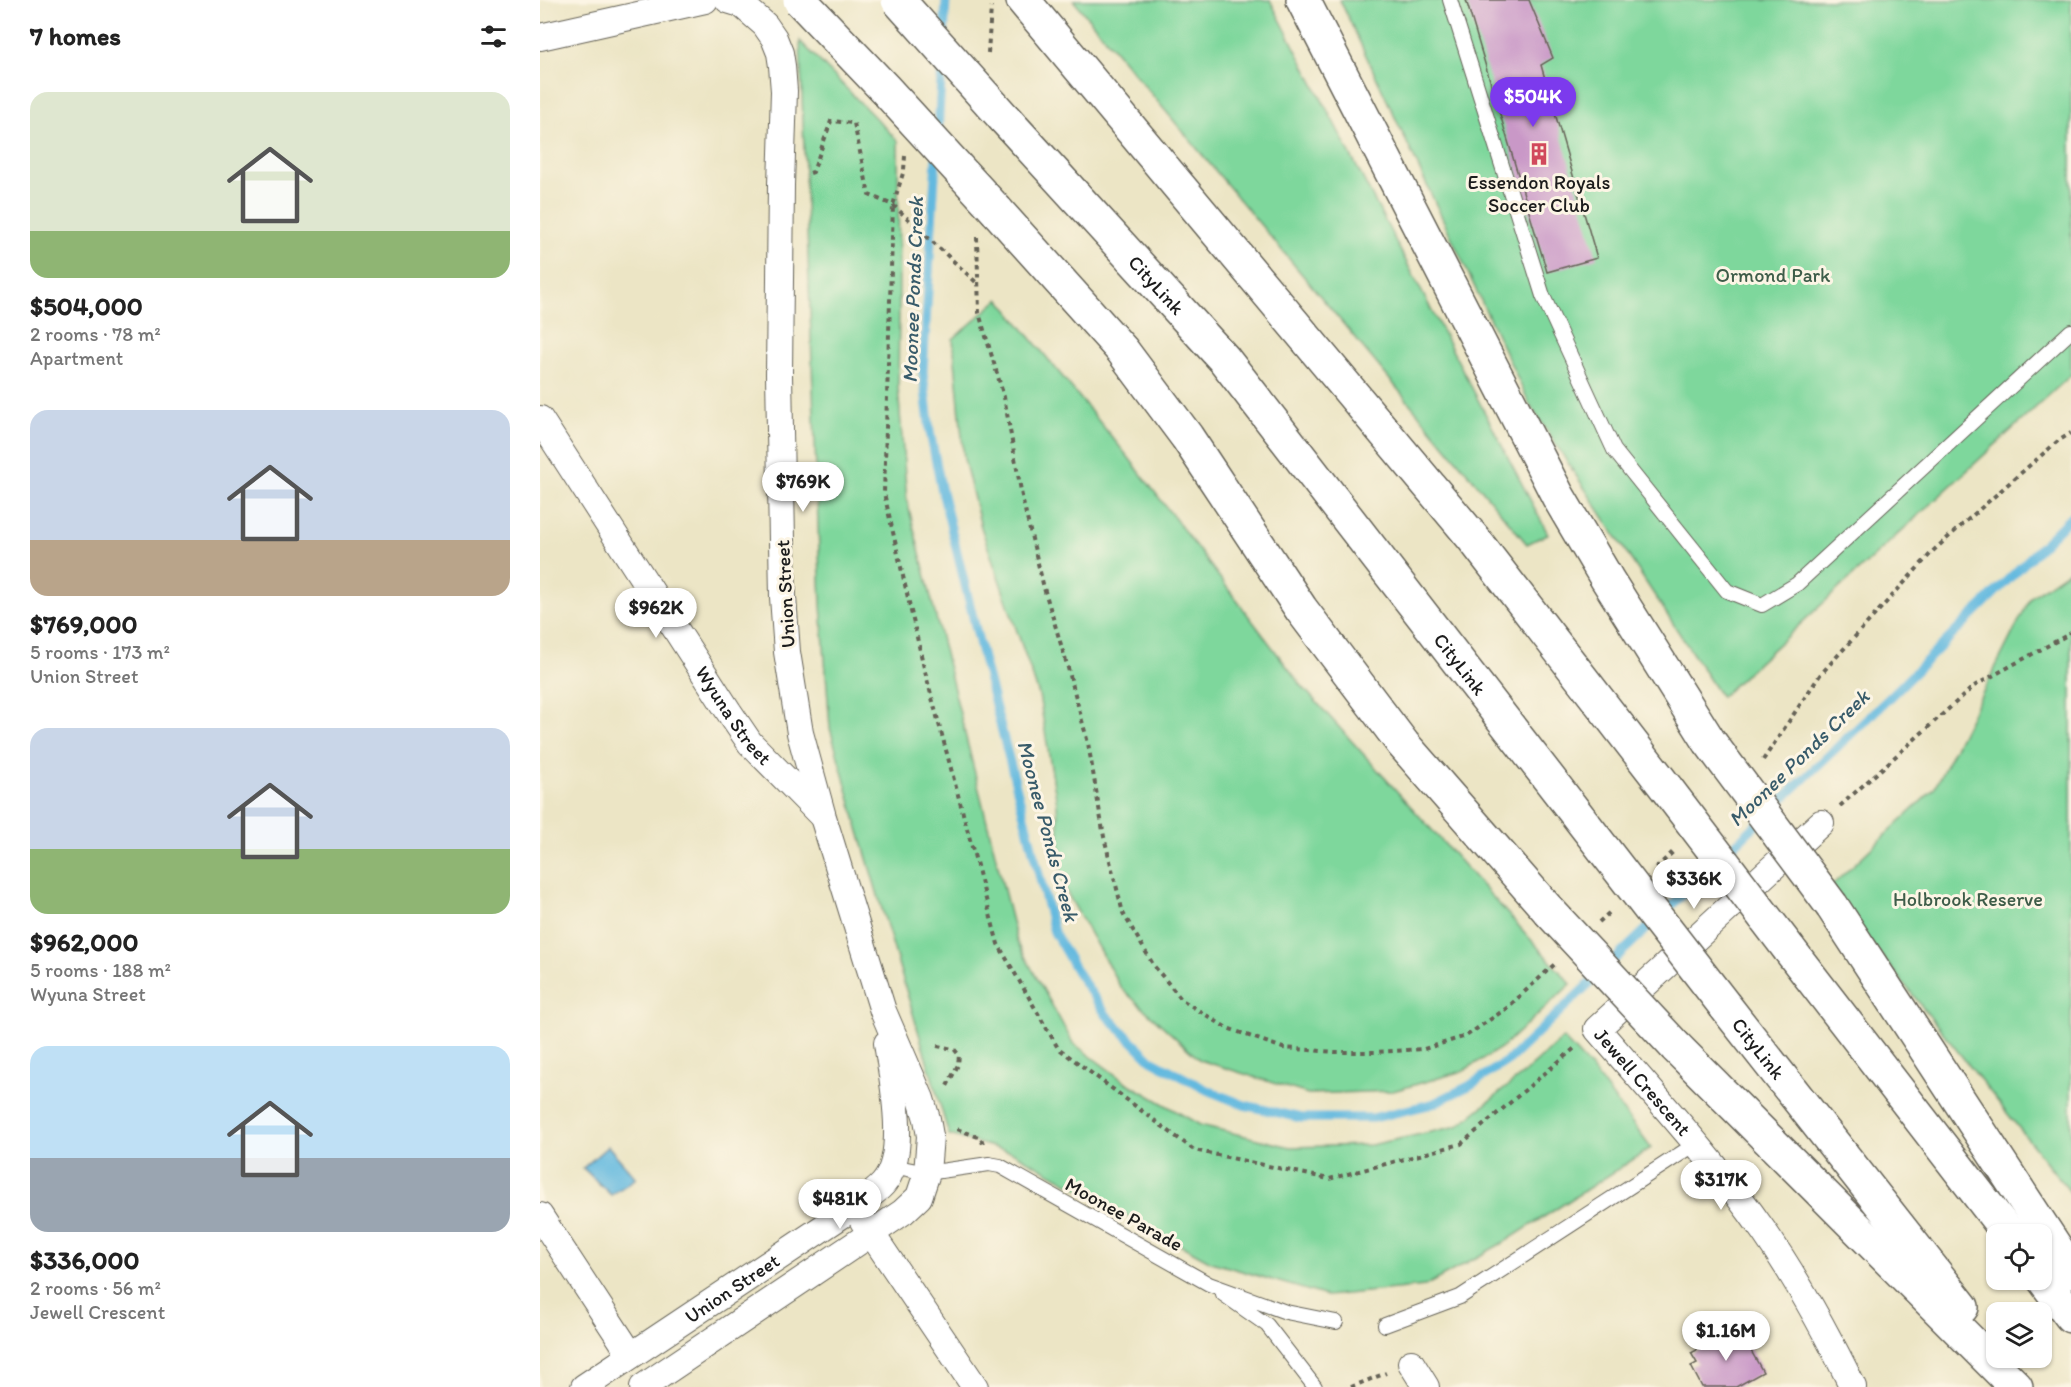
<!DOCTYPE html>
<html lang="en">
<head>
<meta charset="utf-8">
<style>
  :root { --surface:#fff; --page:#f2f2f2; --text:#222; --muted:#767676; --accent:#7c3aed }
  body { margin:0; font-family:Itim,sans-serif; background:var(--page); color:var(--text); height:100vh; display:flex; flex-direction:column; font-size:22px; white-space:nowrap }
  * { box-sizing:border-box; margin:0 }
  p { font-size:20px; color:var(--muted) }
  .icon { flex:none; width:33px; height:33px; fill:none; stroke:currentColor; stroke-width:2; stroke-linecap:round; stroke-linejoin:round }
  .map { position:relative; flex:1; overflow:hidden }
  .panel { display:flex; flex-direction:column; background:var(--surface); width:540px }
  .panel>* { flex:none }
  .fabs { position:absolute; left:1446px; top:1224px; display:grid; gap:12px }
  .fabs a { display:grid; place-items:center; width:66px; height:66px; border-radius:12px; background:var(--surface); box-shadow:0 2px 4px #0004; font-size:30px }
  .price { position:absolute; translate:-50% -51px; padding:0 14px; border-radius:21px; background:#fff; color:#222; font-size:20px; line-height:39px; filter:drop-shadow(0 2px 3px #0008) }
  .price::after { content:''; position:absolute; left:50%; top:36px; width:18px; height:14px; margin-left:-9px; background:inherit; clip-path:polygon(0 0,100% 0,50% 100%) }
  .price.selected { background:var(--accent); color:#fff }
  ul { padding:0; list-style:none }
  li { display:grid; align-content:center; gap:12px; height:318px; padding:0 30px }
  li span { display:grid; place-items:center; height:186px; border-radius:18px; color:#555 }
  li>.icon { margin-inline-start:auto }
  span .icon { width:108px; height:108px; fill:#fffc; stroke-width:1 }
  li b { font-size:26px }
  h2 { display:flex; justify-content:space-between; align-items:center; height:72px; padding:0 30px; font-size:26px }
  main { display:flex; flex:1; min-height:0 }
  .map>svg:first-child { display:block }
  .green { fill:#7ed79c; stroke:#4d7a5c; stroke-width:1.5 }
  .water { fill:#63b9df; stroke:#406a7e; stroke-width:1.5 }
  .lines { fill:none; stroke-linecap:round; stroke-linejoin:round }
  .stream { stroke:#63b9df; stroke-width:9 }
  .building { fill:#c998c7 }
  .lane-casing { stroke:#656257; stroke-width:16 }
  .street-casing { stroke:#656257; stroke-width:28 }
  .highway-casing { stroke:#656257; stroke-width:36 }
  .path { stroke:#656257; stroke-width:4; stroke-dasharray:4.5 4.5; stroke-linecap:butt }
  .lane { stroke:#fff; stroke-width:14 }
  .street { stroke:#fff; stroke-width:26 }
  .highway { stroke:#fff; stroke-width:33 }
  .highway-bridge-casing { stroke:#656257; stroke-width:36; stroke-linecap:butt }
  .highway-bridge { stroke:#fff; stroke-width:33 }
  .labels { text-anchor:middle; stroke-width:6; stroke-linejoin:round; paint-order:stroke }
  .poi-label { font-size:20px; fill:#1c1c1c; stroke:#fcf5e5 }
  .park-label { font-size:20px; fill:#3e5d49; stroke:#fcf5e5 }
  .street-label { font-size:20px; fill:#1c1c1c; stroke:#fcf5e5 }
  .water-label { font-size:21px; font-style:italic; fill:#385b6a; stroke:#fcf5e5 }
</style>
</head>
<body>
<main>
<section class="panel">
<h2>7 homes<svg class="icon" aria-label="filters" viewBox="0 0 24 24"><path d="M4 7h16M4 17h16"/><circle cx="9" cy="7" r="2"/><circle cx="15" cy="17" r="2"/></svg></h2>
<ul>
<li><span style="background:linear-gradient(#dfe7d0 75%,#8fb573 0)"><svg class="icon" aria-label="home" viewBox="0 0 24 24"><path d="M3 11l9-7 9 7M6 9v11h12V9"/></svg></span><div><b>$504,000</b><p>2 rooms · 78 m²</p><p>Apartment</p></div></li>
<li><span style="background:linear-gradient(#c9d6e8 70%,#b9a48a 0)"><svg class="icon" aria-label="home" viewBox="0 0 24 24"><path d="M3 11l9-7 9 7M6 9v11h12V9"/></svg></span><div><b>$769,000</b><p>5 rooms · 173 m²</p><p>Union Street</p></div></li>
<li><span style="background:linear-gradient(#c9d6e8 65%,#8fb573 0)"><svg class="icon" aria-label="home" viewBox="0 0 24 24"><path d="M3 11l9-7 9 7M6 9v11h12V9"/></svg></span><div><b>$962,000</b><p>5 rooms · 188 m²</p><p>Wyuna Street</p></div></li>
<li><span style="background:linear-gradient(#bfe0f5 60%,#9aa5b1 0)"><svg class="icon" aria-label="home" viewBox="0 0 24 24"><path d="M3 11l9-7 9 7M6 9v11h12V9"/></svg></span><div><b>$336,000</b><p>2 rooms · 56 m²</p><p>Jewell Crescent</p></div></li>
</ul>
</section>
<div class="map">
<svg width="1531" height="1387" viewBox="0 0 1531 1387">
  <rect width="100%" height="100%" fill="#fcf5e5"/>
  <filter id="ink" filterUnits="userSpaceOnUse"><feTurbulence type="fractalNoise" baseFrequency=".0167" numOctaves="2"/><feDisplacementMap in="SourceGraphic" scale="12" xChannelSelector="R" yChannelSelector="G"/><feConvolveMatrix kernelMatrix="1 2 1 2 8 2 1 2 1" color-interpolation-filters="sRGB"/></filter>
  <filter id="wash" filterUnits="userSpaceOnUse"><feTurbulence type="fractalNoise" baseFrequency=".008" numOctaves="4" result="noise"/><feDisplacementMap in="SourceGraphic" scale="24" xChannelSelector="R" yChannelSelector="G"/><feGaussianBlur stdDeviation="1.35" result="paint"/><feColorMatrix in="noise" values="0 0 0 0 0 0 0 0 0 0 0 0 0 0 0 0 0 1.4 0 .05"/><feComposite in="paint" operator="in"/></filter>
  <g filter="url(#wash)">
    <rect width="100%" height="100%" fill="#ece5c5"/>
    <g class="green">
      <polygon points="533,0 730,0 1008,534 987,544"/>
      <polygon points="800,0 1531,0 1531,375 1181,697 990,405"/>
      <polygon points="260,41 358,141 359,306 358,387 367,501 477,942 533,1043 584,1081 660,1125 750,1147 831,1145 918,1126 983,1074 1023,1038 1051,1068 1111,1148 968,1240 885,1286 787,1296 671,1262 474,1153 409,1135 315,818 290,728 281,605"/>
      <polygon points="459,299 589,458 761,685 1031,984 961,1048 923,1071 853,1091 768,1094 660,1060 581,988 522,884 517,804 499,695 441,527 424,459 413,339"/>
      <polygon points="1531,569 1531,1193 1288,889 1394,789 1491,597"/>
    </g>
    <polygon class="water" points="68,1146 96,1178 71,1195 43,1168"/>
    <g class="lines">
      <g class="stream">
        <polyline points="404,37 406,0"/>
        <polyline points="398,133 402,63"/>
        <polyline points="396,159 383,372 390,432 401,487 443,658 514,932 537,972 567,1016 611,1060 667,1090 704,1105 761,1118 833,1118 892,1104 929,1086 970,1059 1220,821"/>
        <polyline points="1230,811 1348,699 1531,517"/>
      </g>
    </g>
    <g id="blocks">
      <g class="building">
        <polygon points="926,0 989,0 1013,58 1001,65 1057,258 1007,272"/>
        <polygon points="1198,1328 1223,1372 1196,1387 1162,1387 1151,1366 1157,1363 1151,1353"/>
      </g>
    </g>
  </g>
  <g filter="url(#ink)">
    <use href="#blocks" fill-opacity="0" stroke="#656257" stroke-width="1.5"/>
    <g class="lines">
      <g class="lane-casing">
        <g id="lane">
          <polyline points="910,0 1003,296 1074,450 1187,591 1222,605 1257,584 1531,331"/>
          <polyline points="352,1166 387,1173 449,1164 460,1166 669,1284 746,1312 796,1322"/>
          <polyline points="683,1294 727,1325 775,1387"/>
          <polyline points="845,1325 920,1297 1157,1143"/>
        </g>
      </g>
      <g class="street-casing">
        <g id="street">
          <polyline points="0,37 165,0"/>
          <path id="s1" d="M0,419L189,712L210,743L282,816"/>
          <path id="s2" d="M1281,823L1057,1029C1115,1096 1175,1161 1225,1233C1259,1282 1287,1334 1313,1387"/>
          <polyline points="0,1216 91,1355"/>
          <polyline points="323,1221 435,1387"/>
          <polyline points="871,1363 886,1387"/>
          <path id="s3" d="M44,1387L314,1207C323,1200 335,1193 343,1184C369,1155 352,1078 347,1043"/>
          <polyline points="103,1387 363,1212 379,1197 387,1173 390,1136 387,1119 381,1099 343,1011 283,817 260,733 247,652 243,597 239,374 241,185 244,91 242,66 240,53 234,38 225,25 201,4 188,0"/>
        </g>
      </g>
      <g class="highway-casing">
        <g id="highway">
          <polyline points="483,0 933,538 1127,789"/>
          <polyline points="763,0 1018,496 1067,579 1169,741"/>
          <path id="s4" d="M464,118L684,359L1065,851"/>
          <polyline points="457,211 582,350 647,437 761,609 863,744 1009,911"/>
          <polyline points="1292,906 1531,1271"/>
          <polyline points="1249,949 1469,1234"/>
          <path id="s5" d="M1185,1006L1422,1307"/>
          <polyline points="1136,1047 1476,1387"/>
          <polyline points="1502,1277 1531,1316"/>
        </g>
      </g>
      <g class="path">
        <polyline points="448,53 451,7"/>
        <polyline points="365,156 364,170 353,205 344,493 384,668 458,944 518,1048 654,1150 789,1179 921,1144 1036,1047"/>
        <polyline points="270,173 273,172 291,121 314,123 329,195 353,205 438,284"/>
        <polyline points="437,237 439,313 464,397 483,502 504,588 528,668 548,743 564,837 583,913 614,966 642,1000 687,1028 743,1048 795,1052 836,1052 884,1049 926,1036 967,1008 1017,962"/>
        <polyline points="1223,760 1280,675 1394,550 1467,485 1518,441 1531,433"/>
        <polyline points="1300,806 1434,686 1531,633"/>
        <polyline points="1116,868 1134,851"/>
        <polyline points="1059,922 1071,911"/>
        <polyline points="397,1046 414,1049 419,1055 418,1065 406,1088"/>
        <polyline points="417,1129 441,1138 443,1144"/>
        <polyline points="811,1387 846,1373"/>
      </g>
      <use href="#lane" class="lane"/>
      <use href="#street" class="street"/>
      <use href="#highway" class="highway"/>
      <g class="highway-bridge-casing">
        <g id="highway-bridge">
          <polyline points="260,0 345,89 457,211"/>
          <polyline points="358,0 464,118"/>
          <polyline points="1169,741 1292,906"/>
          <polyline points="1127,789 1249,949"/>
          <polyline points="1065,851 1185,1006"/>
          <polyline points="1009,911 1136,1047"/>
        </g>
      </g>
      <use href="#highway-bridge" class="highway-bridge"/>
    </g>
  </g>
  <defs>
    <g id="building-bare" transform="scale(1.8)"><path d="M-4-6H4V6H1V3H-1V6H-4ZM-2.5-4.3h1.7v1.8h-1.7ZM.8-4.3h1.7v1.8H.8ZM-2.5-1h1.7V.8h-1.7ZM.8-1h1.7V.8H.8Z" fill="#d1495b" stroke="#fcf5e5" stroke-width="2.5" paint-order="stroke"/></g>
  </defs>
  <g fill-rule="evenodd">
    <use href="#building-bare" x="999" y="154"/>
  </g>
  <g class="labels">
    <g class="poi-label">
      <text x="999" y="189">Essendon Royals<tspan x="999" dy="23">Soccer Club</tspan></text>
    </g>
    <g class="park-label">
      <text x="1233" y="282">Ormond Park</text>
      <text x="1428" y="906">Holbrook Reserve</text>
    </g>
    <g class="street-label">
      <text dy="7" stroke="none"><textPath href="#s4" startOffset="226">CityLink</textPath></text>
      <text transform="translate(245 594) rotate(-93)" y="7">Union Street</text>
      <text dy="7" stroke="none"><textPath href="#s4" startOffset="712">CityLink</textPath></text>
      <text dy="7" stroke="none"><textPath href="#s1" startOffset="354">Wyuna Street</textPath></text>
      <text dy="7" stroke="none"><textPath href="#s5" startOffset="54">CityLink</textPath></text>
      <text dy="7" stroke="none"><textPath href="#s2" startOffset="374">Jewell Crescent</textPath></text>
      <text transform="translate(584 1214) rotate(29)" y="7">Moonee Parade</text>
      <text dy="7" stroke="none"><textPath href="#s3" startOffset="178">Union Street</textPath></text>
    </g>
    <g class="water-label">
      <text transform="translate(373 290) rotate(-88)" y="7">Moonee Ponds Creek</text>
      <text transform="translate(1259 758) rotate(-44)" y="7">Moonee Ponds Creek</text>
      <text transform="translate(508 831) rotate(75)" y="7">Moonee Ponds Creek</text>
    </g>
  </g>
</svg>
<div class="fabs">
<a><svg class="icon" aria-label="locate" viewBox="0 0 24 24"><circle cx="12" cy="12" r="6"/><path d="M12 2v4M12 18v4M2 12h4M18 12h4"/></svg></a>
<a><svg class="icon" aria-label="layers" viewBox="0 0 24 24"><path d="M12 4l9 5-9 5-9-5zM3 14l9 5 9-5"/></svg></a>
</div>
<b class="price selected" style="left:993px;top:128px">$504K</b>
<b class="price" style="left:263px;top:513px">$769K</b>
<b class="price" style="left:116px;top:639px">$962K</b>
<b class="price" style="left:1154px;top:910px">$336K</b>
<b class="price" style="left:1181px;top:1211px">$317K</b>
<b class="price" style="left:300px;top:1230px">$481K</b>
<b class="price" style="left:1186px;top:1362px">$1.16M</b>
</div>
</main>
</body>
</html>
